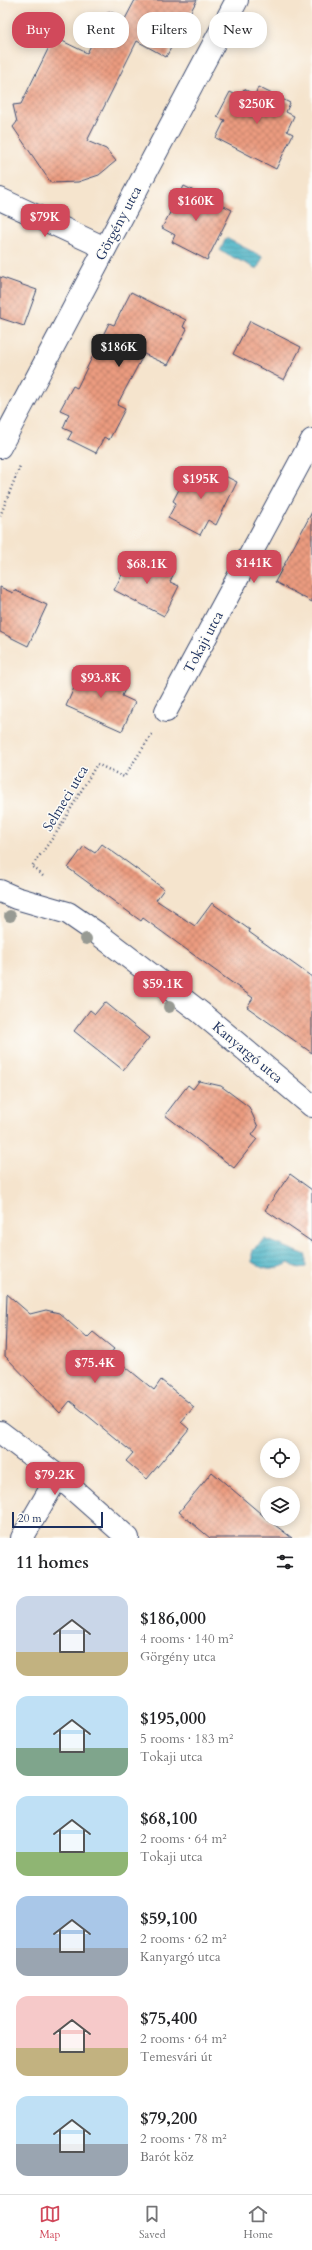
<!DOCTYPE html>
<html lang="en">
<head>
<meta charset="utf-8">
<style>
  :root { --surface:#fff; --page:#f6f6f6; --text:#202124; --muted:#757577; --line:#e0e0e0; --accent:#d1495b }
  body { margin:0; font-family:Cardo,serif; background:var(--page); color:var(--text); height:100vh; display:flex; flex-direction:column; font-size:15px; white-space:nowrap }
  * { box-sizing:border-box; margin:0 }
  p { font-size:13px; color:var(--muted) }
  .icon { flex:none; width:22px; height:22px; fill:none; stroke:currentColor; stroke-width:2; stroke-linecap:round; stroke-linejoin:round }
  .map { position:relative; height:1538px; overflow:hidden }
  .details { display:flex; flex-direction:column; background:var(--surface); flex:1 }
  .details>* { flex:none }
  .hud { position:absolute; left:12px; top:12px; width:288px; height:36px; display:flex; gap:8px }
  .controls { position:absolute; left:260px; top:1438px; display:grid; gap:8px }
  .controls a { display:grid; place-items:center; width:40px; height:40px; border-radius:50%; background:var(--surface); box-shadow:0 2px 10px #0003; font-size:20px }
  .scale { position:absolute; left:12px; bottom:10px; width:91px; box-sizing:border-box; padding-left:4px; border:2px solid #1b2f5e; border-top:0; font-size:11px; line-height:14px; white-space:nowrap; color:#1b2f5e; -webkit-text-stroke:3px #fdfcf7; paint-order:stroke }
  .price { position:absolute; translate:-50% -34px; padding:0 9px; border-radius:8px; background:var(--accent); color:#fff; font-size:13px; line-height:26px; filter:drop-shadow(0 1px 2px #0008) }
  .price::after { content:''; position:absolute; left:50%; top:24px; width:12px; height:9px; margin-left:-6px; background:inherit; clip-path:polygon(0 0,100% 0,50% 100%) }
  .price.on { background:#222; color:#fff }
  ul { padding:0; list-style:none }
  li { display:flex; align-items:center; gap:12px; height:100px; padding:0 16px }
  li span { display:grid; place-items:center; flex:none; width:112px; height:80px; border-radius:12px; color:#555 }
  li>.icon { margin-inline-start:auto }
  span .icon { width:48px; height:48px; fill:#fffc; stroke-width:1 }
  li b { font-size:17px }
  h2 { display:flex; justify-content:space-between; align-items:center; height:48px; padding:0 16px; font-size:17px }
  .pill { padding:0 14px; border-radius:16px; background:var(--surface); box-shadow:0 2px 10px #0003; font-size:14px; line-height:36px }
  .pill.on { background:var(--accent); color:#fff }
  .dock { display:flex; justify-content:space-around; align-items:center; height:56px; border-top:1px solid var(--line); background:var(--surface); font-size:11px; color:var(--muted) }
  .dock a { display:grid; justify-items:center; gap:2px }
  .dock .on { color:var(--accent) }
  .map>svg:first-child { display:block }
  .water { fill:url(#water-rules); stroke:#307090 }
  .building { fill:url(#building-cross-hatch) }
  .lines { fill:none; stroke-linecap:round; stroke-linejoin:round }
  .street-casing { stroke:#3c4a6f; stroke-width:24 }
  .path { stroke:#3c4a6f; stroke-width:2.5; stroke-dasharray:1 3; stroke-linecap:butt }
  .street { stroke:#fff; stroke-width:22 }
  .tree { fill:#979a93 }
  .labels { text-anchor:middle; stroke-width:3; stroke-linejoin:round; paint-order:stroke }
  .street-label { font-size:14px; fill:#1b2f5e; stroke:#fdfcf7 }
</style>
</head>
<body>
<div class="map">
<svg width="312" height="1538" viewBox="0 0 312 1538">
  <defs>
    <pattern id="water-rules" width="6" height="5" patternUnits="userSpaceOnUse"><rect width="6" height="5" fill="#45b0c3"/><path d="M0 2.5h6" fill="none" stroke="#3990a2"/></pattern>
    <pattern id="building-cross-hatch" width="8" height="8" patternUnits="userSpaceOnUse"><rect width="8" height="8" fill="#eb9b7f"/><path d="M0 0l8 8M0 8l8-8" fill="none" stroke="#be7f6b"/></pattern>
  </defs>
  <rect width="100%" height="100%" fill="#fdfcf7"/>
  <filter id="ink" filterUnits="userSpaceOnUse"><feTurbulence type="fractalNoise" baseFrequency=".025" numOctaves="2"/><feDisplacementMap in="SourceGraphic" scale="8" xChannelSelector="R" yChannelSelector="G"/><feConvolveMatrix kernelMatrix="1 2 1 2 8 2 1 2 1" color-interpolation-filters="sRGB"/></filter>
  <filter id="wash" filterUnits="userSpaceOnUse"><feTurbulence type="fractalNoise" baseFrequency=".012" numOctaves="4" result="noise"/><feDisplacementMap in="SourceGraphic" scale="16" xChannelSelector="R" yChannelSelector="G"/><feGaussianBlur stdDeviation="0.9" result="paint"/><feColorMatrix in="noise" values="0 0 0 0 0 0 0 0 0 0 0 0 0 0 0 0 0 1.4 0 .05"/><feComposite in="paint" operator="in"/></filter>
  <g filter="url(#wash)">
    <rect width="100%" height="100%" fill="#f5e4cd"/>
    <g class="water">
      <polygon points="226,238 263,257 257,269 220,251"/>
      <path d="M265,1239L306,1255V1267L297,1268L289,1263C273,1271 267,1272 252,1262V1250Z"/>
    </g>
    <g id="blocks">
      <g class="building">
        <polygon points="135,0 197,0 166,57 137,41 87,141 106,149 116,161 99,175 78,182 51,183 13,127 17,122 13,105 21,104 54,37 87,53 109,11 125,19"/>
        <polygon points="258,87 290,103 286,112 294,116 287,131 293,134 276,169 216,138 225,120 217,117 230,92 240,97 244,89 255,95"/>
        <polygon points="184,186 232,210 207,260 172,242 175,235 162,228"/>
        <polygon points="0,277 37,290 24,326 0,318"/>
        <polygon points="131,292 186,320 183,327 187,329 168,365 144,354 117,405 125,409 109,440 104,437 96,453 68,439 72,432 63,428 69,414 60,410 73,386 77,388 109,323 114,325"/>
        <polygon points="250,321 301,347 284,380 233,354"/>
        <polygon points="190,468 207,477 211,469 237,482 216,525 208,520 200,535 168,518 176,503 173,501"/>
        <polygon points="312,512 312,602 275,582"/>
        <polygon points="132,555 173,575 170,582 179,586 164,616 114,590"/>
        <polygon points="0,587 13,593 14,590 47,605 28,646 0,632"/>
        <polygon points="82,670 92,674 94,670 127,684 122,696 135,702 122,731 66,706"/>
        <polygon points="102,844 164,889 156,900 195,926 212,903 250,930 249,932 312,977 312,1053 247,1007 253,998 143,918 141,921 68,868 84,846 95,853"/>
        <polygon points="105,1002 149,1038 123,1070 74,1031 90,1010 95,1014"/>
        <polygon points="199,1081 221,1086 249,1107 258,1127 252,1135 257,1139 234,1168 165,1115 188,1085 193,1089"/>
        <polygon points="290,1174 312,1190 312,1242 265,1210"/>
        <polygon points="7,1294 30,1314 46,1310 59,1313 87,1338 93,1332 114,1349 110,1354 154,1390 161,1380 194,1407 181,1422 189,1429 147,1479 126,1461 133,1453 70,1401 60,1413 5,1356"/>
        <polygon points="212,1472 267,1519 292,1538 210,1538 179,1512"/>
      </g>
    </g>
  </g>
  <g filter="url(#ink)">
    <use href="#blocks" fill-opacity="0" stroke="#3c4a6f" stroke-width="1"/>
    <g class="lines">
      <g class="street-casing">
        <g id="street">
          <polyline points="0,199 105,248"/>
          <polyline points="0,447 237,0"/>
          <polyline points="166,711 312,440"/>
          <polyline points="0,891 16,898 68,913 97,933 200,1012 312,1106"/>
          <polyline points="0,1432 58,1476 128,1538"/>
          <polyline points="22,1538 58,1476"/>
        </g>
      </g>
      <g class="path">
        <polyline points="0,516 20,466"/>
        <polyline points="43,876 32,866 57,832 97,764 124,777 152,734"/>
      </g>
      <use href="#street" class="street"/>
    </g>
    <g class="tree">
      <circle cx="10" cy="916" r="6"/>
      <circle cx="86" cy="939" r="6"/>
      <circle cx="169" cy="1007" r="6"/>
    </g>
  </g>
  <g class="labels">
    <g class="street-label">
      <text transform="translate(118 223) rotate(-62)" y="5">Görgény utca</text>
      <text transform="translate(203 642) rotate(-62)" y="5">Tokaji utca</text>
      <text transform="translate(65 798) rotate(-59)" y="5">Selmeci utca</text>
      <text transform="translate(248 1052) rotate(40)" y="5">Kanyargó utca</text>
    </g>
  </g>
</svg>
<div class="controls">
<a><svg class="icon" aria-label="locate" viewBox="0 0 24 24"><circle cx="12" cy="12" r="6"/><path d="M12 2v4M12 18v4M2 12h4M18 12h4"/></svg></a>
<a><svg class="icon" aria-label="layers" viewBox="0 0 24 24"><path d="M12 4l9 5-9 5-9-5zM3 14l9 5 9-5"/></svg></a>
</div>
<div class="scale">20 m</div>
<b class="price" style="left:257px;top:125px">$250K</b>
<b class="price" style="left:196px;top:222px">$160K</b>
<b class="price" style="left:45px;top:238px">$79K</b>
<b class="price on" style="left:119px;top:368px">$186K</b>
<b class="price" style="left:201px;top:500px">$195K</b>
<b class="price" style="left:254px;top:584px">$141K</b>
<b class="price" style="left:147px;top:585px">$68.1K</b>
<b class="price" style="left:101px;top:699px">$93.8K</b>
<b class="price" style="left:163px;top:1005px">$59.1K</b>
<b class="price" style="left:95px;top:1384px">$75.4K</b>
<b class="price" style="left:55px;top:1496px">$79.2K</b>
<div class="hud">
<a class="pill on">Buy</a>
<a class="pill">Rent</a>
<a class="pill">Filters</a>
<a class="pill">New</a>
</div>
</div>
<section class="details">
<h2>11 homes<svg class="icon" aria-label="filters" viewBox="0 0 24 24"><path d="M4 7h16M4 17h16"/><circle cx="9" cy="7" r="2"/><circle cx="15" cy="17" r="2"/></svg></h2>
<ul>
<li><span style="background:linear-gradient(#c9d6e8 70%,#c2b280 0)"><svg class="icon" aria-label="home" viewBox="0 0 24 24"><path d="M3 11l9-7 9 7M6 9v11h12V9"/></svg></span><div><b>$186,000</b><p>4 rooms · 140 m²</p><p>Görgény utca</p></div></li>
<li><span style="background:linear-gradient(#bfe0f5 65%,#7fa58c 0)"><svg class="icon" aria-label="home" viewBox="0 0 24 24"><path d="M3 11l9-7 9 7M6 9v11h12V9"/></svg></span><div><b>$195,000</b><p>5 rooms · 183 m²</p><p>Tokaji utca</p></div></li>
<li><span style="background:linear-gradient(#bfe0f5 70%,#8fb573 0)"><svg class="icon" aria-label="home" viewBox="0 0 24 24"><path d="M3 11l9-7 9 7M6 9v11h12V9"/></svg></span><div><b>$68,100</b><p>2 rooms · 64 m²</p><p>Tokaji utca</p></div></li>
<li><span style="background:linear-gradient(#a9c7e8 65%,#9aa5b1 0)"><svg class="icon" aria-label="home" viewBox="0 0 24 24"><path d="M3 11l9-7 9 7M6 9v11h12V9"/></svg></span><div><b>$59,100</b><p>2 rooms · 62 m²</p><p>Kanyargó utca</p></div></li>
<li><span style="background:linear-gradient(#f6c9c9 65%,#c2b280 0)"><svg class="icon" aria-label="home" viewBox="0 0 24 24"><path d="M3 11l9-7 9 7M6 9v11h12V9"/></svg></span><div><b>$75,400</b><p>2 rooms · 64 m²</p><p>Temesvári út</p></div></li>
<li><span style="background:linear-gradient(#bfe0f5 60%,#9aa5b1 0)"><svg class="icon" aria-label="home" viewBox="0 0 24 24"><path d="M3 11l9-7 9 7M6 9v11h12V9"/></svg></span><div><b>$79,200</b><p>2 rooms · 78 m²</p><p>Barót köz</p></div></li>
</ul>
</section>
<nav class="dock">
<a class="on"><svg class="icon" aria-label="map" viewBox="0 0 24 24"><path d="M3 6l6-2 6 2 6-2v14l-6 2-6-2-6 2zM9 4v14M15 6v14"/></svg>Map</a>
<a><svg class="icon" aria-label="saved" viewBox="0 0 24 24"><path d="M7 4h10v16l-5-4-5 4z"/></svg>Saved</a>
<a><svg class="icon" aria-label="home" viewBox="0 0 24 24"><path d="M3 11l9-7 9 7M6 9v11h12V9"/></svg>Home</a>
</nav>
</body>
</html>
